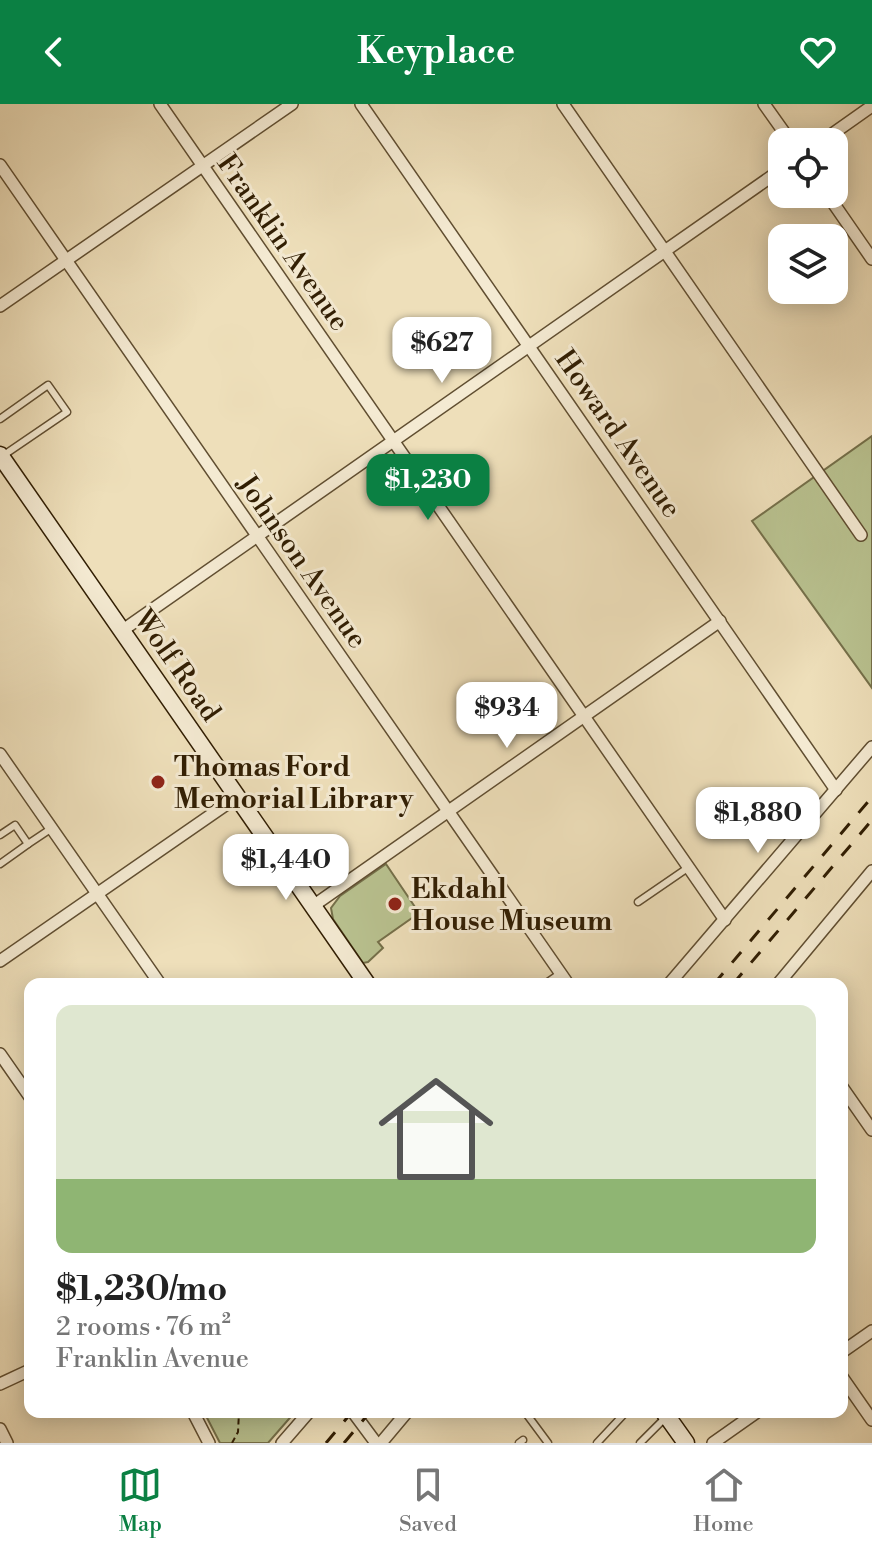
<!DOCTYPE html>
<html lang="en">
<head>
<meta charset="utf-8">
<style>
  :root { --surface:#fff; --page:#f6f6f6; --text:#222; --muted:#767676; --line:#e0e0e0; --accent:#0b8043 }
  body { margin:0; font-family:"Libre Bodoni",serif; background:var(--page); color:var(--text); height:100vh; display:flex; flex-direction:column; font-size:30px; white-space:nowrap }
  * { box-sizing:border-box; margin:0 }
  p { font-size:26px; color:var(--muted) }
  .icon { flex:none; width:44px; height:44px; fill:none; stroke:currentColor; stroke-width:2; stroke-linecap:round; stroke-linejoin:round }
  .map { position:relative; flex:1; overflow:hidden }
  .details { position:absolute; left:24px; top:874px; width:824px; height:440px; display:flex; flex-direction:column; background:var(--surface); border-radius:16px; box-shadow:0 4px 20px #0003 }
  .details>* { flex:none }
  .controls { position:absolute; left:768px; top:24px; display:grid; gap:16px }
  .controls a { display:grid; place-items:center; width:80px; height:80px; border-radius:16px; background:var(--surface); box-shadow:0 4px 20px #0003; font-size:40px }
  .price { position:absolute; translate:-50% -68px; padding:0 18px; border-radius:16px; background:#fff; color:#222; font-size:26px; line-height:52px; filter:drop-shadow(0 2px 4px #0008) }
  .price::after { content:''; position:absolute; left:50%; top:48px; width:24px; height:18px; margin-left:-12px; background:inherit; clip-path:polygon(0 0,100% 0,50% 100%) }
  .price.selected { background:var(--accent); color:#fff }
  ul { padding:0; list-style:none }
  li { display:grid; align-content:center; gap:16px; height:424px; padding:0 32px }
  li span { display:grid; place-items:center; height:248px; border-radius:16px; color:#555 }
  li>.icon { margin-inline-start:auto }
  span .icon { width:144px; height:144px; fill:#fffc; stroke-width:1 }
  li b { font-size:34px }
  header { display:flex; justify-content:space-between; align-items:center; height:104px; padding:0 32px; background:var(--accent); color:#fff; font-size:36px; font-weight:700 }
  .dock { display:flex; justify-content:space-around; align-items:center; height:112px; border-top:2px solid var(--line); background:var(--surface); font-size:22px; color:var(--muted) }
  .dock a { display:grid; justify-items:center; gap:4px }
  .dock .selected { color:var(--accent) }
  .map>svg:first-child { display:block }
  .green { fill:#b9c290; stroke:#75704a; stroke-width:2 }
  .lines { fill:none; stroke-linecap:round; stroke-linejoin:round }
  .service-casing { stroke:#604e31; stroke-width:9 }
  .minor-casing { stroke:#604e31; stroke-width:14 }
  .secondary-casing { stroke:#311e03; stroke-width:19 }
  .path { stroke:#311e03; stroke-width:2; stroke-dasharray:6 4; stroke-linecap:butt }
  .service { stroke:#f4ead2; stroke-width:6 }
  .minor { stroke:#f4ead2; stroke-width:11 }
  .secondary { stroke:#f4ead2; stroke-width:16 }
  .rail { stroke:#311e03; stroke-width:3; stroke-dasharray:14 14; stroke-linecap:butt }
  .poi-dot { fill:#8f2418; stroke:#f4ead2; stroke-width:3 }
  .labels { text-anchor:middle; stroke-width:6; stroke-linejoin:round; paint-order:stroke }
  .street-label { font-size:28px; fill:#311e03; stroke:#f4ead2 }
  .poi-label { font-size:28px; font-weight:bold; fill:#311e03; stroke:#f4ead2; text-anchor:start }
</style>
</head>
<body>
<header><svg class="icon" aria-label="back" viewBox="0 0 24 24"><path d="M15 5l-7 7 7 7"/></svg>Keyplace<svg class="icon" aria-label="heart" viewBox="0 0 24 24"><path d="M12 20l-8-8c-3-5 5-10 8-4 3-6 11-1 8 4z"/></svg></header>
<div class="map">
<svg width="872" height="1339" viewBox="0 0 872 1339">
  <rect width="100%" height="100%" fill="#eedfba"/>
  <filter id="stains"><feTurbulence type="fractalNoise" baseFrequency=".0025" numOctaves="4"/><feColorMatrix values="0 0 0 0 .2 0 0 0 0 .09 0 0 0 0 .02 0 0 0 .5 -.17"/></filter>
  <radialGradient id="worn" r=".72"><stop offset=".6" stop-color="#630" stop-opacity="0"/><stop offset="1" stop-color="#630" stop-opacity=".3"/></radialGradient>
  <g class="green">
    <polygon points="872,332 872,584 752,417"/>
    <polygon points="386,760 419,809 378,838 383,844 368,858 363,859 333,815 331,804 340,792"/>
    <polygon points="204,1308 295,1308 268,1339 220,1339"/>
  </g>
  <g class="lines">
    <g class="service-casing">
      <g id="service">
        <polyline points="0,315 48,281 67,308 1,353"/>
        <polyline points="0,731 15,721 28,740 52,724"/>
        <polyline points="0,760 28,740"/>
        <polyline points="638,798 689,763"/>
        <polyline points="545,880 561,869"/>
        <polyline points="525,1308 548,1339"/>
        <polyline points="519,1339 523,1336"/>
        <polyline points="597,1339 626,1308"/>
        <polyline points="640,1339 666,1313"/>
      </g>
    </g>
    <g class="minor-casing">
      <g id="minor">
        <polyline points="160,0 725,816"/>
        <polyline points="361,0 836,686"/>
        <polyline points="563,0 861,431"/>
        <polyline points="764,0 791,38"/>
        <polyline points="821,38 872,2"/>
        <polyline points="0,61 568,880"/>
        <polyline points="827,90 872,155"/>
        <polyline points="0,202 292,0"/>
        <polyline points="123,526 782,65"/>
        <polyline points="0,650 160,880"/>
        <polyline points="313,802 720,517"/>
        <polyline points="0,857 237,693"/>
        <polyline points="669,880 872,643"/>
        <polyline points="778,880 872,767"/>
        <polyline points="0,950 30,993"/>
        <polyline points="842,983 872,1026"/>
        <polyline points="842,1248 872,1227"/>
        <polyline points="842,1273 872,1316"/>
        <polyline points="0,1280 30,1266"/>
        <polyline points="193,1308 209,1339"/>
        <polyline points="353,1308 376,1339"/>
        <polyline points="0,1325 7,1339"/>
        <polyline points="282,1339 309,1308"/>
        <polyline points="381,1339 407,1308"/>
        <polyline points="713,1339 757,1308"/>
      </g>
    </g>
    <g class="secondary-casing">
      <g id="secondary">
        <polyline points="0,351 367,880"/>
        <polyline points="664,1308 686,1339"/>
      </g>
    </g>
    <polyline class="path" points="232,1339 238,1328 239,1308"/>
    <use href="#service" class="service"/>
    <use href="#minor" class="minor"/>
    <use href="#secondary" class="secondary"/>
    <g class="rail">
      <polyline points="714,880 872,693"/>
      <polyline points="733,880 872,716"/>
      <polyline points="326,1339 352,1308"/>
      <polyline points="344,1339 370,1308"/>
    </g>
  </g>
  <g class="poi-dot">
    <circle cx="158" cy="678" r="8"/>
    <circle cx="395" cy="800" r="8"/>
  </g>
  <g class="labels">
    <g class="street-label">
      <text transform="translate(284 138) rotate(55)" y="10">Franklin Avenue</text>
      <text transform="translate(619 329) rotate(55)" y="10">Howard Avenue</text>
      <text transform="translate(303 457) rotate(55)" y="10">Johnson Avenue</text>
      <text transform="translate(178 561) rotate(55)" y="10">Wolf Road</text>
    </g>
    <g class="poi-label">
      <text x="174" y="672">Thomas Ford<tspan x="174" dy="32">Memorial Library</tspan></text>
      <text x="411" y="794">Ekdahl<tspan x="411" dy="32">House Museum</tspan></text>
    </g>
  </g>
  <rect width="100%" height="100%" filter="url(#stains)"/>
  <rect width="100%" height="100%" fill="url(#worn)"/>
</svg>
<div class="controls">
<a><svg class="icon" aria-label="locate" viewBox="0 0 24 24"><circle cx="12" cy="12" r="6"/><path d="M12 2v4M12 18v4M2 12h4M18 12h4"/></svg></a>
<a><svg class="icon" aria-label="layers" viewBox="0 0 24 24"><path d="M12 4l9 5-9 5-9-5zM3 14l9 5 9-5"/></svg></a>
</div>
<b class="price" style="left:442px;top:281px">$627</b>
<b class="price selected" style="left:428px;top:418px">$1,230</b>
<b class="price" style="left:507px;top:646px">$934</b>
<b class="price" style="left:758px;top:751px">$1,880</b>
<b class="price" style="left:286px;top:798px">$1,440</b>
<section class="details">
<ul>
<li><span style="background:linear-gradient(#dfe7d0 70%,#8fb573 0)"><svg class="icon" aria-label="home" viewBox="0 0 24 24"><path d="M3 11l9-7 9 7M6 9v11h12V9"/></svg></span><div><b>$1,230/mo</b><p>2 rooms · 76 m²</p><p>Franklin Avenue</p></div></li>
</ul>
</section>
</div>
<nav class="dock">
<a class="selected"><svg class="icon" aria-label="map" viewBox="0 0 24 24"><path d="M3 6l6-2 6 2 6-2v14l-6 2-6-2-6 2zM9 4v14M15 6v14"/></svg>Map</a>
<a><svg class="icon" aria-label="saved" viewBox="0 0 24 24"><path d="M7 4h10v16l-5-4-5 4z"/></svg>Saved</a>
<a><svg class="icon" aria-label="home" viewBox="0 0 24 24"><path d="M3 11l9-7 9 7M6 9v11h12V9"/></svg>Home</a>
</nav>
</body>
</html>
